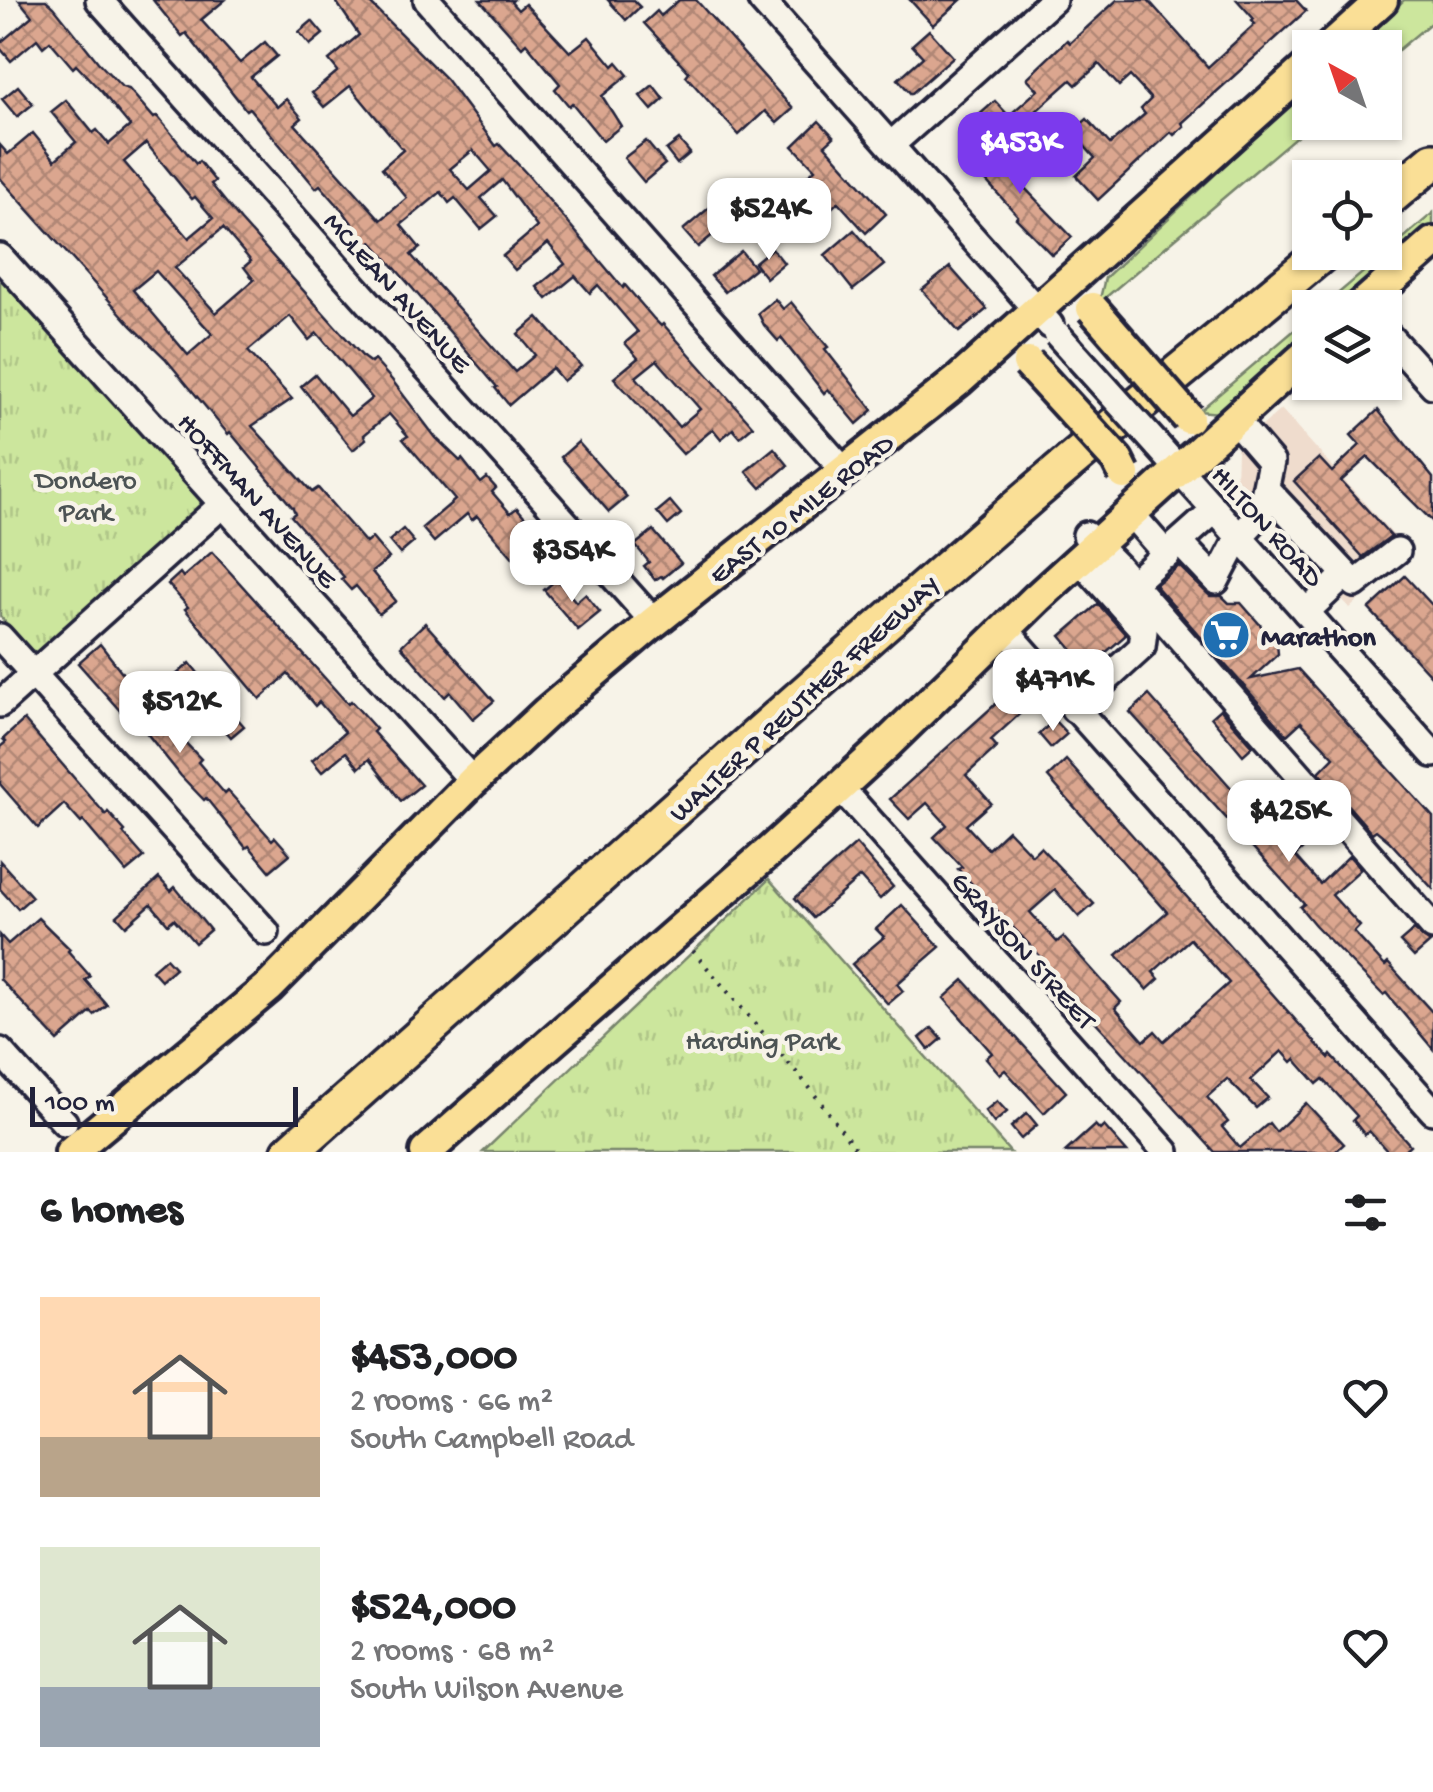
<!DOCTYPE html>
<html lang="en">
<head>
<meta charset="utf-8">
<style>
  :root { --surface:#fff; --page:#f2f2f2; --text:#202124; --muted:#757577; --accent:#7c3aed }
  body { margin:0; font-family:"Gochi Hand",sans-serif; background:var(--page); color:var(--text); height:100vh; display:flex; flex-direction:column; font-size:38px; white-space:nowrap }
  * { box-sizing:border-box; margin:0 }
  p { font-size:32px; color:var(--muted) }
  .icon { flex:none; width:55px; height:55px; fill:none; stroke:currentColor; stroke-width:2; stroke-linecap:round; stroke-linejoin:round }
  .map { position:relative; height:1152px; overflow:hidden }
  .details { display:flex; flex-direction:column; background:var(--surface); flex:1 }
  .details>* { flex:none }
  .needle { width:65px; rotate:320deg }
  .controls { position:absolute; left:1292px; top:30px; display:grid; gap:20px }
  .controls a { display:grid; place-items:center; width:110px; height:110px; border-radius:0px; background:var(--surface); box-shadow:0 2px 8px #0004; font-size:50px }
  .scale { position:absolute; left:30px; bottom:25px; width:268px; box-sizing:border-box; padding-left:10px; border:5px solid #22223b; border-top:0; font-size:28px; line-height:35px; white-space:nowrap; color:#22223b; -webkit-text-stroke:8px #f7f3e8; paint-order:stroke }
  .price { position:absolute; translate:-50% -85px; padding:0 22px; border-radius:20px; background:#fff; color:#222; font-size:32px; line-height:65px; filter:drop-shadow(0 2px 5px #0008) }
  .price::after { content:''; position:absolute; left:50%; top:60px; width:30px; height:22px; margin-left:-15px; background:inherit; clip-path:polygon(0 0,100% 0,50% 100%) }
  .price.active { background:var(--accent); color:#fff }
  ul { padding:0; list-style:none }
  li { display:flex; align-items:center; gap:30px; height:250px; padding:0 40px }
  li span { display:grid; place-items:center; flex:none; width:280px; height:200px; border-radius:0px; color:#555 }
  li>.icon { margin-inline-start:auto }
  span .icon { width:120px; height:120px; fill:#fffc; stroke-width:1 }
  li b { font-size:42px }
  h2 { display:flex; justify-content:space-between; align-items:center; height:120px; padding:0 40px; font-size:42px }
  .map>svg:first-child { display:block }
  .built { fill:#efdccd }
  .grass { fill:#cce69d; stroke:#77846c; stroke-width:2.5 }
  .park { fill:url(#park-tufts); stroke:#77846c; stroke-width:2.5 }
  .building { fill:url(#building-cross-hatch); stroke:#22223b; stroke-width:2.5; fill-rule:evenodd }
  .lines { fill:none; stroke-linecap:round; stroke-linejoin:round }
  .minor-casing { stroke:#22223b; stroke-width:32 }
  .major-casing { stroke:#22223b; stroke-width:38 }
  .highway-casing { stroke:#22223b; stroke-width:42 }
  .path { stroke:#22223b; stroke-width:4; stroke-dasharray:2.5 8; stroke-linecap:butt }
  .minor { stroke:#f7f3e8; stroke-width:25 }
  .major { stroke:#fadf96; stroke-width:30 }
  .highway { stroke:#fadf96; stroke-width:35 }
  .minor-bridge-casing { stroke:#22223b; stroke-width:32; stroke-linecap:butt }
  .major-bridge-casing { stroke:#22223b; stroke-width:38; stroke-linecap:butt }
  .minor-bridge { stroke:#f7f3e8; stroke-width:25 }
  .major-bridge { stroke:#fadf96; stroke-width:30 }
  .labels { text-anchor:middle; stroke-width:9; stroke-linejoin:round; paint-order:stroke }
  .street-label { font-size:28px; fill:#22223b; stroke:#f7f3e8 }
  .park-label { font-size:28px; fill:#4c5354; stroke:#f7f3e8 }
  .poi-label { font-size:28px; font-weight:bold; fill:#22223b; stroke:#f7f3e8; text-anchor:start }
</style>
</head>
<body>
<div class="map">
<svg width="1433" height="1152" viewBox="0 0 1433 1152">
  <defs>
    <pattern id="park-tufts" width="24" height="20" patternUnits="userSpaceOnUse" patternTransform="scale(2.5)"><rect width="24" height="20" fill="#cce69d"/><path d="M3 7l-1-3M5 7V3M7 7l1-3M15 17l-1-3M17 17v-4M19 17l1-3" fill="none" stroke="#afc588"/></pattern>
    <pattern id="building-cross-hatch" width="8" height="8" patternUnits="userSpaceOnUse" patternTransform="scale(2.5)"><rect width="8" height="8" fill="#dba68f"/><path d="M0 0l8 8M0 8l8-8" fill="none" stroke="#b18776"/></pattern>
  </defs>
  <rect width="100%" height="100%" fill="#f7f3e8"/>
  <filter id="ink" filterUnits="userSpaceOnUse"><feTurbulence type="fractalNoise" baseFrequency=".01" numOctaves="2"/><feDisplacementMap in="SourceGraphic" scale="20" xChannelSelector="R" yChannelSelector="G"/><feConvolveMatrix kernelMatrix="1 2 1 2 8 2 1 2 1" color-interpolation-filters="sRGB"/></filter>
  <g filter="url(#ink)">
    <polygon class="built" points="1281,409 1410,554 1350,608 1236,481 1237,449"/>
    <g class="grass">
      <polygon points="1404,0 1433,0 1433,21 1385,61 1385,48 1351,48"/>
      <polygon points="1310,85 1312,123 1099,303 1105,278"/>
      <polygon points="1433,213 1433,228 1343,307 1321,308"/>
      <polygon points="1310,317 1310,337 1219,413 1199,411"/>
    </g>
    <g class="park">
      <polygon points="0,271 199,492 201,509 37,652 30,650 0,616"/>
      <polygon points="769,879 1010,1152 483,1152"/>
    </g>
    <g class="building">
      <path d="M19,0H46L54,7L98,62L122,87L129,89L154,118L157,116L196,164L199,161L215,181L211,184L241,221L364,358L371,363L374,360L392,380L436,438L460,461L462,459L481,483L487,478L496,488L492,492L510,513L517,508L544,539L539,543L544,549L522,568L477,516L472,520L467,514L434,542L422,528L455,500L403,439L408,436L389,414L364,435L366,439L353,450L301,386L315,374L350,416L372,398L317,333L309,340L290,316L248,351L292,399L252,426L312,492L318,488L366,543L372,538L389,558L372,572L396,601L379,614L356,586L351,590L341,579L344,577L291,516L295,513L293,508L230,432L228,434L165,358L132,326L0,178V145L8,154L33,133L55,160L76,142L51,112L66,100L93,133L97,130L109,144L130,126L100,90L76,65L73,68L50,41L43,47L37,39L11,61L0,48V43L32,16ZM146,143L192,199L195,197L213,218L189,238L124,162ZM223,228L251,261L244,267L254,280L216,313L175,268ZM156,271L212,334L188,355L133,290Z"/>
      <path d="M153,0H225L201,20L240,63L265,42L277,56L251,77L277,107L286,99L302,118L295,124L381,220L407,198L382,168L403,150L350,86L324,107L312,93L338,71L329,60L359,35L335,0H367L446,79L496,146L499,144L527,174L623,288L625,285L654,319L661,326L663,324L753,426L740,437L733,429L721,439L713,429L683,454L614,378L638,358L625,343L638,332L598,285L590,293L575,276L547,299L537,287L565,264L548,243L515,270L503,256L537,227L502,180L481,198L497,216L481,229L455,198L449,203L441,192L401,225L420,248L411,255L515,372L535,355L518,334L538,317L581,366L563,381L552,368L509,405L495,388L497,387L395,268L372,242L368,245L343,211L320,185L316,188L249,108L246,110L186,33L182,36ZM473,150L491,171L469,190L450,169ZM657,360L700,409L679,427L636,377Z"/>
      <polygon points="480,0 513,0 511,2 518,10 525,4 570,52 589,37 613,66 617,62 628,75 602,96 621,126 603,141 572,103 569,106 555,89 560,84 526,43 522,47"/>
      <polygon points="608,0 633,0 640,7 626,20"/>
      <polygon points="679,0 696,0 793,109 777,123 765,111 739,135 686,76 689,72 644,23 657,11 661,16"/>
      <polygon points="910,0 961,0 933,25"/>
      <polygon points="1117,0 1148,0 1208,67 1255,24 1252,21 1254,19 1237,0 1296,0 1306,11 1182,123 1184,126 1174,135 1171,132 1098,200 1076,176 1095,158 1072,132 1087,119 1110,144 1145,114 1141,109 1151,99 1130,76 1119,86 1099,64 1076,85 1071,80 1035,112 1039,116 1026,127 1013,112 1038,90 1027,78 1067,40 1070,43"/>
      <polygon points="312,21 323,34 310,45 299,32"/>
      <polygon points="929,30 953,57 911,94 898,79 923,57 912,45"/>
      <polygon points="653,85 664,99 652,110 640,96"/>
      <polygon points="18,86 33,104 17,117 2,99"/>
      <polygon points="995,101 1007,114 982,136 970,123"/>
      <polygon points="819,121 834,137 825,145 886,214 866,233 838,202 806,232 774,198 788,184 793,190 815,169 793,146"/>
      <polygon points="679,140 690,153 677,164 666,150"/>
      <polygon points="995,140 1028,182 1023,186 1072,237 1052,255 1016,218 1018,216 970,163"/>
      <polygon points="646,141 665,164 644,182 624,158"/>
      <polygon points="716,202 731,220 698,247 683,230"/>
      <polygon points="748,202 759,215 743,229 732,216"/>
      <polygon points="854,230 884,265 853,290 825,255"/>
      <polygon points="772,248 784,263 766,278 754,263"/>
      <polygon points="741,251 755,268 725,292 711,276"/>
      <polygon points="950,267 987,309 959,332 922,290"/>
      <polygon points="775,299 783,309 791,302 828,347 825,349 873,410 857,424 828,389 824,393 781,338 778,341 764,325 758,313"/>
      <polygon points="1378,410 1433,478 1433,522 1368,457 1341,481 1391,536 1363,557 1294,481 1319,458 1332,472 1360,445 1351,435"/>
      <polygon points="578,442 627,497 609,512 561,457"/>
      <polygon points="774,448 788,465 761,488 746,471"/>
      <polygon points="670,501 681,514 668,525 657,512"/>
      <polygon points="403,529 414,542 400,554 389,541"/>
      <polygon points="653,530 681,563 663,578 661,576 655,580 644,566 649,562 635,545"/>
      <polygon points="212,552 348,704 351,701 376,729 373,732 421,785 401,801 369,759 359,768 346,752 322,772 312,760 345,732 319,702 315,706 288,674 260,699 185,609 188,607 168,584 180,573 183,577"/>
      <polygon points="1179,566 1210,596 1222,596 1229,603 1241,603 1277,644 1278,654 1251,679 1298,669 1433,817 1433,889 1389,841 1376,830 1372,833 1319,772 1334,757 1301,722 1287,735 1155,585"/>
      <polygon points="1405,576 1433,606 1433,678 1369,609"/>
      <polygon points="557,579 576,602 585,594 600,612 578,630 544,590"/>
      <polygon points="1098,604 1126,635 1088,668 1061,636"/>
      <polygon points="425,623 494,701 473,719 450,692 445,697 401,646"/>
      <polygon points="100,644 139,694 201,759 198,762 225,794 228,791 272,840 275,837 290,854 270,871 249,846 246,848 206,798 204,800 181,776 141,726 136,729 78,663"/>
      <polygon points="190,663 202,678 188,690 176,675"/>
      <polygon points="1020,682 1036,699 991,740 997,747 966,775 991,803 966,825 988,849 1008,830 1032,855 1040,847 1094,904 1079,917 1055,890 1030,912 1057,942 1063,937 1121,1002 1115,1008 1144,1041 1155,1031 1164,1041 1229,983 1190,939 1153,972 1159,979 1147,990 1117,955 1167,912 1048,777 1066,760 1329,1058 1331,1055 1410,1145 1402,1152 1388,1152 1369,1131 1365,1135 1353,1120 1357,1116 1323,1079 1317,1084 1295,1059 1292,1062 1282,1051 1251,1080 1268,1098 1256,1108 1227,1079 1207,1097 1228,1122 1222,1127 1240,1148 1269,1123 1276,1132 1306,1103 1344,1144 1335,1152 1215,1152 1092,1018 1088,1022 1079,1011 1037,962 1042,958 958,869 962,867 934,837 947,825 927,803 909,819 890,799"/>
      <polygon points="1149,695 1257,817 1260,814 1277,833 1306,807 1318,820 1294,841 1302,850 1295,856 1320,884 1349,856 1361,869 1332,895 1360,926 1354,932 1385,966 1388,963 1433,1013 1433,1049 1386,993 1383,995 1315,925 1300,907 1304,904 1130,712"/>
      <polygon points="1220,709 1253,746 1243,755 1211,717"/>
      <polygon points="230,710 244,726 231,737 217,721"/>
      <polygon points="24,720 106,815 108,812 125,831 123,833 144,857 126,872 83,821 81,823 64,804 38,828 0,784 0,747 6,742 3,739"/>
      <polygon points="1054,720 1067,734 1051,748 1039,734"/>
      <polygon points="856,844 893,887 880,899 860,877 813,918 795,898"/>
      <polygon points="0,861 32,897 18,909 0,889"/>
      <polygon points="159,878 171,891 175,887 210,930 195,943 174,919 168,924 151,904 126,926 117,916"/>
      <polygon points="902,905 940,947 897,984 903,991 888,1004 852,964 884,937 876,929"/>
      <polygon points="38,918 70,949 68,951 90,976 85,980 107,1005 94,1015 91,1012 58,1041 0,979 0,935 8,944"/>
      <polygon points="1414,930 1430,943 1414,957 1400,942"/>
      <polygon points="166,958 175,968 161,980 152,970"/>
      <polygon points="964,980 1066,1092 1044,1113 1005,1070 1000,1074 986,1058 992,1053 944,998"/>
      <polygon points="932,1028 942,1039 929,1050 920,1038"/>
      <polygon points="997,1101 1007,1112 994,1123 985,1111"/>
      <polygon points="1027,1113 1037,1125 1021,1139 1011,1127"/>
      <polygon points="1095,1125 1100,1130 1104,1126 1127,1152 1065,1152"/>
    </g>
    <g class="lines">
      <g class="minor-casing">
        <g id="minor">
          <polyline points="99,0 654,622"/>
          <polyline points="427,0 845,472"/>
          <polyline points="761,0 1050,325"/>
          <polyline points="891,145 1053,0"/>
          <polyline points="0,257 473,781"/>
          <polyline points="1385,332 1433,385"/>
          <polyline points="1157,445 1433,754"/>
          <polyline points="1267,490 1355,584 1397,551"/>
          <polyline points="1131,514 1167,555"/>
          <polyline points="1086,535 1116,565 1433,927"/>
          <polyline points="1180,543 1216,581 1239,537 1260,515 1271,462 1234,419"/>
          <polyline points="1133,583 1215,510"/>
          <polyline points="1306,612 1345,575"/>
          <polyline points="1004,628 1433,1111"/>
          <polyline points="0,637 266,932"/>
          <polyline points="0,704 223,504"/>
          <polyline points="1074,709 1142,647 1144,631 1080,560"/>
          <polyline points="839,786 1166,1152"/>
          <polyline points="0,1051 64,1122"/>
        </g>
      </g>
      <g class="major-casing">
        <g id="major">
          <polyline points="1329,48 1382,0"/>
          <polyline points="1359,308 1433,243"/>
          <polyline points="71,1152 269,987 473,781 547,712 654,622 959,380 1310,65"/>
          <polyline points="426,1152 771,850 886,745 1037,598 1310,351"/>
        </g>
      </g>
      <g class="highway-casing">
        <g id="highway">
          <polyline points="1385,201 1433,161"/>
          <path d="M290,1152C534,936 775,717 1021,504C1120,418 1224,337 1324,252"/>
        </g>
      </g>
      <polyline class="path" points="693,951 809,1087 858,1152"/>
      <use href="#minor" class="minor"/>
      <use href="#major" class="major"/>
      <use href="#highway" class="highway"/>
      <g class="minor-bridge-casing">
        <polyline id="minor-bridge" points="1057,334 1157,445"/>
      </g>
      <g class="major-bridge-casing">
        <g id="major-bridge">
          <polyline points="1092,308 1188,418"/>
          <polyline points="1028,363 1117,460 1124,474"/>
        </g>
      </g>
      <use href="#minor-bridge" class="minor-bridge"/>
      <use href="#major-bridge" class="major-bridge"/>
    </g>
  </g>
  <defs>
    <g id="supermarket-disc" transform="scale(2.5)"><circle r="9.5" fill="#1f6fb2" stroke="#f7f3e8"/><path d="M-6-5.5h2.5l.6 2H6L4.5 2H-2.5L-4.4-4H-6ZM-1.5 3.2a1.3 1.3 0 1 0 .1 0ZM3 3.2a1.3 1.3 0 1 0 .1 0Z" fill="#fff"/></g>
  </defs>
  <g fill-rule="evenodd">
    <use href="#supermarket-disc" x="1226" y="635"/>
  </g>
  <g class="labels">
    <g class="street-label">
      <text transform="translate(399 291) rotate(48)" y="10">MCLEAN AVENUE</text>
      <text transform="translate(259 499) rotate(48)" y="10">HOFFMAN AVENUE</text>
      <text transform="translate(800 507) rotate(-38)" y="10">EAST 10 MILE ROAD</text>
      <text transform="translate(1269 525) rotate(48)" y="10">HILTON ROAD</text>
      <text transform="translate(803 697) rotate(-42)" y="10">WALTER P REUTHER FREEWAY</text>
      <text transform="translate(1025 949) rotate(48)" y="10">GRAYSON STREET</text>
    </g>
    <g class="park-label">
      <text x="86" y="488">Dondero<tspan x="86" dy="32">Park</tspan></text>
      <text x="762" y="1049">Harding Park</text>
    </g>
    <g class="poi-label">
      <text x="1261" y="645">Marathon</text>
    </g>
  </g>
</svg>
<div class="controls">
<a><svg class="needle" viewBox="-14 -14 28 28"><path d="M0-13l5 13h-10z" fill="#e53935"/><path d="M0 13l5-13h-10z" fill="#757577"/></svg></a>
<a><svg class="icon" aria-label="locate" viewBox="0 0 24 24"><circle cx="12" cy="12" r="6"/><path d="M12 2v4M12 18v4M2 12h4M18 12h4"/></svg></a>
<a><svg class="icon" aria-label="layers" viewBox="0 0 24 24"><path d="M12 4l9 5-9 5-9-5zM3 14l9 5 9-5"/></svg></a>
</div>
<div class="scale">100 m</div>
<b class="price active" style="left:1020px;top:197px">$453K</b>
<b class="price" style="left:769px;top:263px">$524K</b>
<b class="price" style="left:572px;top:605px">$354K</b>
<b class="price" style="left:1053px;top:734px">$471K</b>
<b class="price" style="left:180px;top:756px">$512K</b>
<b class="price" style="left:1289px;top:865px">$425K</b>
</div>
<section class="details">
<h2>6 homes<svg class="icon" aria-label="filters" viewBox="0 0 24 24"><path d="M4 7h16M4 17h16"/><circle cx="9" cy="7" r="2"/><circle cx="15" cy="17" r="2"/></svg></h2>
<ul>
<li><span style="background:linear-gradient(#ffd9b3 70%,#b9a48a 0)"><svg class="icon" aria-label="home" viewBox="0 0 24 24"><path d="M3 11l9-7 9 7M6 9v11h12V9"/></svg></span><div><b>$453,000</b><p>2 rooms · 66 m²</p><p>South Campbell Road</p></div><svg class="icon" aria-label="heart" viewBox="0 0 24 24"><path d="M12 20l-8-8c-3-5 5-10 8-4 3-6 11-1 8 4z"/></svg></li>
<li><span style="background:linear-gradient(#dfe7d0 70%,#9aa5b1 0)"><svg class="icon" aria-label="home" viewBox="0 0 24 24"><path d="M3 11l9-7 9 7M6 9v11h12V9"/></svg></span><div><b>$524,000</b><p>2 rooms · 68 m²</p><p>South Wilson Avenue</p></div><svg class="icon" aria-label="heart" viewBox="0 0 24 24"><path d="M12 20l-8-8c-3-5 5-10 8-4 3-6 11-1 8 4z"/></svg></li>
</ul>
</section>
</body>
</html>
